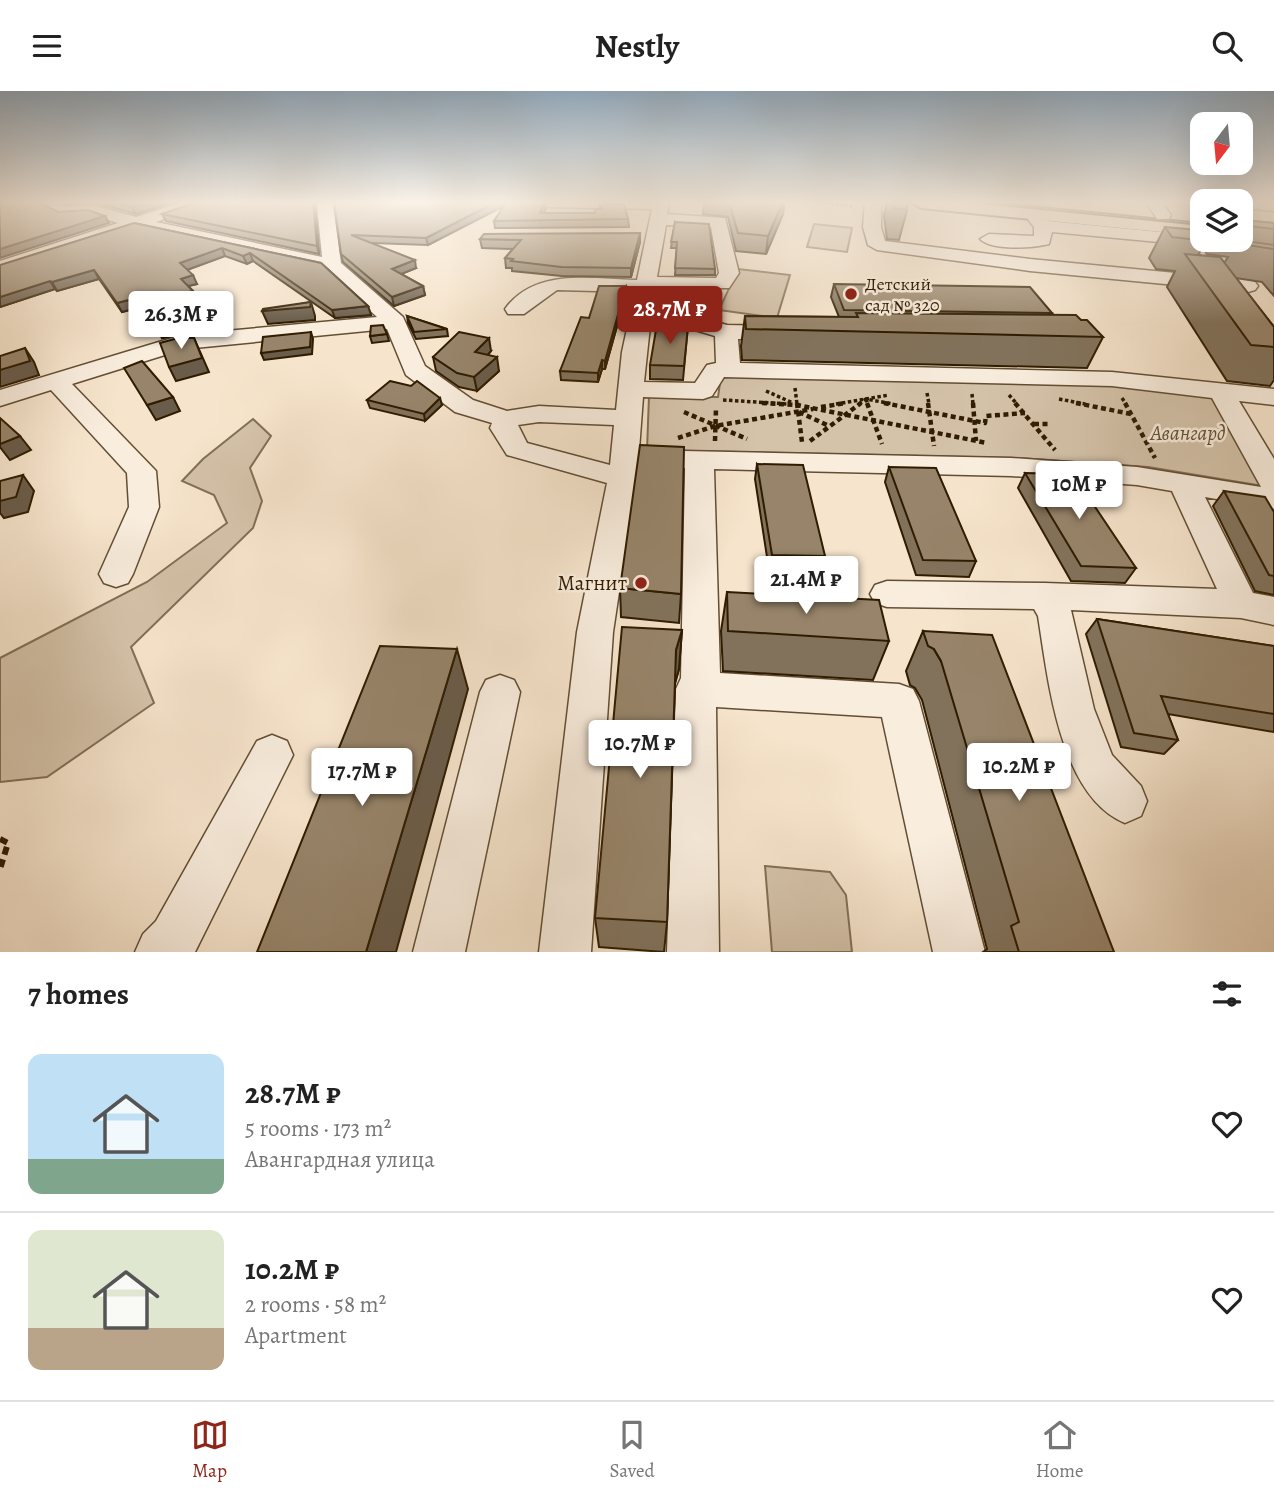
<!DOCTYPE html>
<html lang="en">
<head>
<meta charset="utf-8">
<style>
  :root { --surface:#fff; --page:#f6f6f6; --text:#222; --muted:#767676; --line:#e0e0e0; --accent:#8f2418 }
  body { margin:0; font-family:Alegreya,serif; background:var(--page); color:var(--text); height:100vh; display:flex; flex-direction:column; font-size:26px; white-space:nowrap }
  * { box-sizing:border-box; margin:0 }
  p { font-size:23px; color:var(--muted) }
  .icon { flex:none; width:38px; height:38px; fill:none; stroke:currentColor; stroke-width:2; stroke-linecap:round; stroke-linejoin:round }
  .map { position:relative; height:861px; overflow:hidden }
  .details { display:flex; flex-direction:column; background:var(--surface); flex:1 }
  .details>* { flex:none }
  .needle { width:46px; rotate:196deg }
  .buttons { position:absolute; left:1190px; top:21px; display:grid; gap:14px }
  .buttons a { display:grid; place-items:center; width:63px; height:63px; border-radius:14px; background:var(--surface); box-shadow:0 7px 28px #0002; font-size:35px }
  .price { position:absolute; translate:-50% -60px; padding:0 16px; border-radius:7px; background:#fff; color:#222; font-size:23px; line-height:46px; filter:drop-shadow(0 2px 4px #0008) }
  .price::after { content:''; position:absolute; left:50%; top:42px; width:21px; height:16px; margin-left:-10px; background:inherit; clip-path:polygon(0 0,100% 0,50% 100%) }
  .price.active { background:var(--accent); color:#fff }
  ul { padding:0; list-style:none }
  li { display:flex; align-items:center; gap:21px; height:175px; padding:0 28px }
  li+li { border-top:2px solid var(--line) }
  li span { display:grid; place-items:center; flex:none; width:196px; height:140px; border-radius:14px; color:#555 }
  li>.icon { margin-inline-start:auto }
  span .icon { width:84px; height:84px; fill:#fffc; stroke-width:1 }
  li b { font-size:30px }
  h2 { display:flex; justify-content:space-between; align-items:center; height:84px; padding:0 28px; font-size:30px }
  header { display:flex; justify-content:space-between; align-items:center; height:91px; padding:0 28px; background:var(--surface); font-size:32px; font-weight:700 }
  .dock { display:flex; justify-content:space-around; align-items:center; height:98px; border-top:2px solid var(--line); background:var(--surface); font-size:19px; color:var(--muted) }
  .dock a { display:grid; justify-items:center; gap:4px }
  .dock .active { color:var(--accent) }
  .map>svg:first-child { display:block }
  .green { fill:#d4c2a9; stroke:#826f54; stroke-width:2 }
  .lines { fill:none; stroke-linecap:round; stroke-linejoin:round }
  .minor-casing { stroke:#624e33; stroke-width:3 }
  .major-casing { stroke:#301c00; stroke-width:4 }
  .path-far3 { stroke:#301c00; stroke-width:2.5; stroke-dasharray:2.5 2; stroke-linecap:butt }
  .path-far2 { stroke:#301c00; stroke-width:3.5; stroke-dasharray:3.5 2.5; stroke-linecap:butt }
  .path-far1 { stroke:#301c00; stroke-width:4.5; stroke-dasharray:5 3.5; stroke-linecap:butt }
  .path { stroke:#301c00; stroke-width:6; stroke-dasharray:8 5; stroke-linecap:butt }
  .minor { fill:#f9edde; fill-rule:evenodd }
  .major { fill:#f6e4cc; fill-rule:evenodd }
  .tram { stroke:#301c00; stroke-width:2 }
  .wall { fill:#82725b; stroke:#301c00; stroke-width:2 }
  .shaded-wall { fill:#6a5c4a; stroke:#301c00; stroke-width:2 }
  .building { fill:#97846a; stroke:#301c00; stroke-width:2 }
  .poi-dot { fill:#8f2418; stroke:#f9edde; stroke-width:2.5 }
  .labels { text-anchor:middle; stroke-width:5; stroke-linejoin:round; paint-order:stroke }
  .far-poi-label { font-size:18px; fill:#301c00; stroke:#f9edde; text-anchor:start }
  .park-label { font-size:21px; font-style:italic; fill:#614e33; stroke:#f9edde }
  .poi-label { font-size:21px; fill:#301c00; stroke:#f9edde; text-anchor:end }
</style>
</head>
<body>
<header><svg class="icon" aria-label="menu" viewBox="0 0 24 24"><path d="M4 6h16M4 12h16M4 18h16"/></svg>Nestly<svg class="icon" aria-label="search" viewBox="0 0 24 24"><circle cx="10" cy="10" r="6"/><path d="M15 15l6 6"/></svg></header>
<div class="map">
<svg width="1274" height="861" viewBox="0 0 1274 861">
  <rect width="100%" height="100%" fill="#f6e4cc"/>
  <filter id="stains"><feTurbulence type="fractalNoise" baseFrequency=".00286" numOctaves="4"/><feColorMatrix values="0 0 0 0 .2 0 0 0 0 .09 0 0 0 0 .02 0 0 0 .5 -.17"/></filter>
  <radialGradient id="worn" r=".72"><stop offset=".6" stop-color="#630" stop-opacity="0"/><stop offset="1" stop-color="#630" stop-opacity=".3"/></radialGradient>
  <g class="green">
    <polygon points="814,133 852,137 847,161 807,156"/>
    <polygon points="738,178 790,184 777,227 719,219"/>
    <polygon points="721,285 1101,292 1218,304 1269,396 1148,376 1020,367 647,359 649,305 718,306"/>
    <polygon points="253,328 271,345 250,377 262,410 253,437 131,556 154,612 47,686 0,691 0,567 147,491 227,432 214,404 182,390 203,368"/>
    <polygon points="765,775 830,781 846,804 852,861 772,861"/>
  </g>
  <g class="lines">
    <g class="minor-casing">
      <g id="minor">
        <path d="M34,111H55L65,116L93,114L136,126L182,111H207L205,114L156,131L322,166L317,113L336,111L333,115L341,172L403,226L425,275L473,309L507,320L539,315L616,319L622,261L635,201L557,199L524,223H508L505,218C535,176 593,188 637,189L652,118L549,116L541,111H669L667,123L725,127L739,182L729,197L655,198L653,213L727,234L785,235L793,237L796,242L793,247L738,248L740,272L1112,281L1274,298V314L1239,310L1274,368V418L1205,406L1253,502L1274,506V534L1241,527L1071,519L1094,618L1112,664L1141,695L1147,710L1141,725L1125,732C1059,705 1048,587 1038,525L1034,518L887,516L875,512L870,503L875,494L887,490L1045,492L1217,498L1172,400L1137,394L1011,385L714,378L720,582L899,593L913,598L919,610L985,861H933L882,626L716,616L719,861H667L676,598L681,587L685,377L638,375L613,541L591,861H539L577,541L607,392L507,364L490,337L492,332L455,321L406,284L387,238L184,258L72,293L156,380L159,416L133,483L128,492L116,496L104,492L99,483L129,416L127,382L51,299L0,315V299L182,244L377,226L325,178L137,137L0,182V170L118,132L92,124L63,126ZM666,134L711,136L719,182L716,187L657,186ZM651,226L715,245L716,272L707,274L695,292L644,291ZM724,286L1112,295L1212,307L1261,396L1137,376L1011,367L639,359L643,306L703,308L712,305ZM539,331L614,334L610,374L527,352L518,334Z"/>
        <polygon points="865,111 881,111 881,136 885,150 1030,168 1248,189 1255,191 1258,195 1255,199 1248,201 1030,180 877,159 868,154 863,136"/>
        <polygon points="1146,111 1162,111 1171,124 1169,128 1157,128"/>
        <polygon points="1241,111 1274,111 1274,120 1241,117"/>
        <path d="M1031,117L1037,118L1048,130L1180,143L1189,148L1180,153L1052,141L1049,153C1033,157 992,160 980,148L989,143L1034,145V136L1023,122Z"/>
        <polygon points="500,584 514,589 520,601 465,861 413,861 480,601 486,589"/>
        <polygon points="272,644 287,650 293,664 195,861 135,861 143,843 156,830 257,650"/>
      </g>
    </g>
    <g class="major-casing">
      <polygon id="major" points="911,111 982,111 1202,133 1202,145 921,117"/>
    </g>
    <g class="path-far3">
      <polyline points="814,111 852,115"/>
      <polyline points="1195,164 1208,165"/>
    </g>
    <g class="path-far2">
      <polyline points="795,297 797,313"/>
      <polyline points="766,300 793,312"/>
      <polyline points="927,302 929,313"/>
      <polyline points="972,303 973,313"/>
      <polyline points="1009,304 1017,313"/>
      <polyline points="1122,307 1126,313"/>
      <polyline points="866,308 868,313"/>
      <polyline points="1059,308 1085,313"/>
      <polyline points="723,309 788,313"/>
      <polyline points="836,313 889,304"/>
      <polyline points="859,313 866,308 893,313"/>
    </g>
    <g class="path-far1">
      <polyline points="762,312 797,314 987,352"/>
      <polyline points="797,312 802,351"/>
      <polyline points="867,312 882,353"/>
      <polyline points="884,312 985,332 986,325 1025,322"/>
      <polyline points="928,312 934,355"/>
      <polyline points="973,312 976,350"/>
      <polyline points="1015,312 1055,359"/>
      <polyline points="1076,312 1131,323"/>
      <polyline points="1125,312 1155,367"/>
      <polyline points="821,316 846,312"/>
      <polyline points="684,321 747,348"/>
      <polyline points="799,321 829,335"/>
      <polyline points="1034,333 1051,333"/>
      <polyline points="678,347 715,335 813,318"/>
      <polyline points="715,350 716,317"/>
      <polyline points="810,350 861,312"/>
    </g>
    <polyline class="path" points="0,748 8,752 0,778"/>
    <use href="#minor" class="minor"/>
    <use href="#major" class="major"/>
    <polyline class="tram" points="970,111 1202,134"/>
  </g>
  <g class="wall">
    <polygon points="61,111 173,111 136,123 94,111 66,113"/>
    <polygon points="197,111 317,111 315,111 319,163 166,130 162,123"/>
    <polygon points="334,111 545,111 546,117 544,122 595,122 600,118 600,112 628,128 629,136 495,137 494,130 504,115 428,154 372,152 416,177 401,183 423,195 425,204 394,215 343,171 341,163"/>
    <polygon points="704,111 784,111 783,123 766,163 736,160 728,126 703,123"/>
    <polygon points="887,111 907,111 907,119 899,149 887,148 884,125"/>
    <polygon points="1241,129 1274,132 1274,205 1262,191 1236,187 1274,236 1274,289 1270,295 1227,290 1167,196 1175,180 1156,178 1149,167 1165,136 1207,150 1198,164 1224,172 1228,166 1207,163 1203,157 1207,149 1241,149"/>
    <polygon points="675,131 715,178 715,184 675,184 677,157 671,157"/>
    <polygon points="134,132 321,172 368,215 371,224 335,227 253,170 247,173 225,165 187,179 197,193 188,195 193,200 197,208 179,213 189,241 162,247 158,238 150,213 122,221 99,188 57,200 55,198 0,216"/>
    <polygon points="480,148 640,151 631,186 562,185 512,180 512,177 506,177 505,167 513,158 482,157"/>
    <polygon points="834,193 1052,222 1051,224 1081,229 1103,246 1087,277 742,269 741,255 745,225 839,226 831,206"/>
    <polygon points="626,195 626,203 605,278 602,278 598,291 561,289 560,280 589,227"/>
    <polygon points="407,225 447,238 448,245 416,248 408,232"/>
    <polygon points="688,235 683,289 650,288 650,274"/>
    <polygon points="387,243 389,250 372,252 370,245"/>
    <polygon points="491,260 488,264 499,280 477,300 459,296 436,280 433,266"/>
    <polygon points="411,295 442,314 425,330 370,317 367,309"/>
    <polygon points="757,373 825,465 821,480 769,479 755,388"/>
    <polygon points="889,376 976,470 969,486 916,484 885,391"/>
    <polygon points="1025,382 1136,477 1125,492 1071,490 1018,397"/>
    <polygon points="1224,400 1274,421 1274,504 1255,500 1213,415"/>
    <polygon points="620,497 681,503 679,532 621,526"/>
    <polygon points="727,501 889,550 873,589 723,580 721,540"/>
    <polygon points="1097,528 1274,555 1274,641 1168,623 1178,649 1164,663 1121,656 1086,543"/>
    <polygon points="682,539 679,578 675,593 667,831 664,861 599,856 595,827"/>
    <polygon points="923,540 1114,861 983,861 987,858 922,609 915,597 910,594 906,580"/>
  </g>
  <g class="shaded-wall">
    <polygon points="64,111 94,111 66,113"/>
    <polygon points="148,111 173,111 136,123 132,116"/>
    <polygon points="313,111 317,111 315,111 319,163 317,155"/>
    <polygon points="496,111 511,111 428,154 426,147"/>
    <polygon points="544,111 546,117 541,129 540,122"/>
    <polygon points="783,111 784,111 783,123 766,163 768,145"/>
    <polygon points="105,125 109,132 0,167 0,158"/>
    <polygon points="640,142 640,151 631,186 631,177"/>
    <polygon points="222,157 225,165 184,180 180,172"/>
    <polygon points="250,162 253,170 247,173 243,165"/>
    <polygon points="415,169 416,177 394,186 392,178"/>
    <polygon points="94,179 99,188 57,200 52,191"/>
    <polygon points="193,184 197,193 184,196 181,188"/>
    <polygon points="50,190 55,198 0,216 0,206"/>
    <polygon points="423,195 425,204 394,215 392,206"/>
    <polygon points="626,195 626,203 605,278 605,270"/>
    <polygon points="193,200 197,208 179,213 189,241 162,247 158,238 175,204"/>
    <polygon points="148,204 152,213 122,221 117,212"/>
    <polygon points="311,211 315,225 315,229 268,233 262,220"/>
    <polygon points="368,215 371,224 335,227 332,219"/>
    <polygon points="311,241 313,248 312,263 264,269 261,262"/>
    <polygon points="194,247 209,281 176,290 169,276"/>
    <polygon points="489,247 491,260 478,275 475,261"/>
    <polygon points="25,257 34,271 39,284 0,296 0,279"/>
    <polygon points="497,266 499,280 477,300 474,286"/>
    <polygon points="602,269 602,278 598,291 598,282"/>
    <polygon points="173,306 180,320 156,329 147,314"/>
    <polygon points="440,307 442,314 425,330 424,323"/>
    <polygon points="20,345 31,359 10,369 0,356 0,353"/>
    <polygon points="23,384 34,400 28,421 4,427 0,422 0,410"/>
    <polygon points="682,539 679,578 673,598 676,559"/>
    <polygon points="457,558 468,598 396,861 366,861"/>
  </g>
  <g class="building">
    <polygon points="0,111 38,111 58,121 88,119 105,125 0,158"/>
    <polygon points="115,111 148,111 132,116"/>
    <polygon points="197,111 313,111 317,155 162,123"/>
    <polygon points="334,111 496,111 426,147 351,144 415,169 392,178 423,195 392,206 341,163"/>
    <polygon points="507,111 544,111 540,122 595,122 595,118 602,118 600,112 624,113 628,128 494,130"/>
    <polygon points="729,111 783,111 768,145 738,142"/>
    <polygon points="893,111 907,111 907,119 894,117"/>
    <polygon points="1241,129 1274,132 1274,138 1241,134"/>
    <polygon points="675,131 709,133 715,178 675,177 677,151 671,151"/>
    <polygon points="134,132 321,172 368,215 332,219 250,162 243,165 222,157 180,172 193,184 181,188 193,200 175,204 184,232 158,238 148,204 117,212 94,179 52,191 50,190 0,206 0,174"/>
    <polygon points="1165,136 1198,139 1202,144 1202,149 1207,150 1172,146"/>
    <polygon points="640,142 631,177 561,176 511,170 513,168 505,167 521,149 480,148 484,143"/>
    <polygon points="1238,149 1274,154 1274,158 1241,153"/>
    <polygon points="1185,163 1220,166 1274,236 1274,256 1251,254"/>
    <polygon points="834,193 1030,196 1052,222 844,219"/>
    <polygon points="599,195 626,195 605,270 602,269 598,282 560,280 581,226 589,227"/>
    <polygon points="311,211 310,216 262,220 263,218"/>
    <polygon points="856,222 1076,224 1081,229 1087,229 1103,246 746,238 745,225 858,226"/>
    <polygon points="407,225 447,238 414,241"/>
    <polygon points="657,233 688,235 684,275 650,274"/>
    <polygon points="383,234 387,243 370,245 371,235"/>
    <polygon points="311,241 310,256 261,262 263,246"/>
    <polygon points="459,241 489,247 475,261 497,266 474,286 457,282 433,266"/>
    <polygon points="178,247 194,247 202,267 169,276 160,252"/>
    <polygon points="25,257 30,270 0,279 0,265"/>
    <polygon points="142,270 173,306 147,314 124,277"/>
    <polygon points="390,290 411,295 417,290 440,307 424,323 367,309"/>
    <polygon points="0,327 20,345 0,353"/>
    <polygon points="640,354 684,356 681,503 620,497"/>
    <polygon points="757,373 803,374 825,465 772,464"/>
    <polygon points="889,376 936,377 976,470 923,469"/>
    <polygon points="1025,382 1073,383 1136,477 1081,475"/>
    <polygon points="23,384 16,406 0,410 0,390"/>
    <polygon points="1224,400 1265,406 1274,421 1274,485 1269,484"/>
    <polygon points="727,501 879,509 889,550 728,540"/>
    <polygon points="1097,528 1274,555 1274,623 1161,605 1178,649 1134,642"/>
    <polygon points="622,536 682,539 676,559 667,831 595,827"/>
    <polygon points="923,540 992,544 1114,861 1019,861 1011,835 1019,831 941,570 934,558 928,555"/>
    <polygon points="380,555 457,558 366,861 257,861"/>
  </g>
  <linearGradient id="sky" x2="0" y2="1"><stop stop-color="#93acc1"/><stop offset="0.48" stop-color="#fbf3e8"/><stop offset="1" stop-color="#fbf3e8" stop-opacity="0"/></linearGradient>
  <rect width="1274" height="232" fill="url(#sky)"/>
  <g class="poi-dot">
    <circle cx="851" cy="203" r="7"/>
    <circle cx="641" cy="492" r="7"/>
  </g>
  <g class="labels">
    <g class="far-poi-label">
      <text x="865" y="199">Детский<tspan x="865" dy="21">сад № 320</tspan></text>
    </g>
    <g class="park-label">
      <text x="1188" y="349">Авангард</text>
    </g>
    <g class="poi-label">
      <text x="627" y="499">Магнит</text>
    </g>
  </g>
  <rect width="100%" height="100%" filter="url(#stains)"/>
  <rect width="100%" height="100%" fill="url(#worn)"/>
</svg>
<div class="buttons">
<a><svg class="needle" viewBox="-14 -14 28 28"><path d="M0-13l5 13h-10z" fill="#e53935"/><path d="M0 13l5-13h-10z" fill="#767676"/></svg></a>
<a><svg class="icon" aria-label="layers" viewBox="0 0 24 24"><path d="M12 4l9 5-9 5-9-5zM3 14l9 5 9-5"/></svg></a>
</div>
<b class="price active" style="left:670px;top:255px">28.7M ₽</b>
<b class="price" style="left:181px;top:260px">26.3M ₽</b>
<b class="price" style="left:1079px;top:430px">10M ₽</b>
<b class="price" style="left:806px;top:525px">21.4M ₽</b>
<b class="price" style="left:640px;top:689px">10.7M ₽</b>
<b class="price" style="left:1019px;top:712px">10.2M ₽</b>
<b class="price" style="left:362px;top:717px">17.7M ₽</b>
</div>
<section class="details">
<h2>7 homes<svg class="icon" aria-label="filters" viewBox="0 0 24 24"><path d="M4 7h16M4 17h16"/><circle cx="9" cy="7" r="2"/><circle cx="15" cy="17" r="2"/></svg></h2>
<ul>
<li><span style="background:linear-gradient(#bfe0f5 75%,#7fa58c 0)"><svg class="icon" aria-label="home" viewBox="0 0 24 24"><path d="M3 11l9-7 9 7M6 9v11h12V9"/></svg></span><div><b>28.7M ₽</b><p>5 rooms · 173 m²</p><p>Авангардная улица</p></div><svg class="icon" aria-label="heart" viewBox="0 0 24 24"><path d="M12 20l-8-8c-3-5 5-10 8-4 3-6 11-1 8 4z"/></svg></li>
<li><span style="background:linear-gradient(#dfe7d0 70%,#b9a48a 0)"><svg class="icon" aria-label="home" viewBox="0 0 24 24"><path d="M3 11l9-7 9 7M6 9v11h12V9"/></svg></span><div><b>10.2M ₽</b><p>2 rooms · 58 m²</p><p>Apartment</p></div><svg class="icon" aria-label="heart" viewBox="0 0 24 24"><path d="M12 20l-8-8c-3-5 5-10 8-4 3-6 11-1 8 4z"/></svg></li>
</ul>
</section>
<nav class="dock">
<a class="active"><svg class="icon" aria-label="map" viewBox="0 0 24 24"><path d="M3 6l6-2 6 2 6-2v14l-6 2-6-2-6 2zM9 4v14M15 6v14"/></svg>Map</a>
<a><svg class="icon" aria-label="saved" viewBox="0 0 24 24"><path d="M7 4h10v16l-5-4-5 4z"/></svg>Saved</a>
<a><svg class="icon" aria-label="home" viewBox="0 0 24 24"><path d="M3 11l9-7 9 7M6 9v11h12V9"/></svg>Home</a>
</nav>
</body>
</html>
